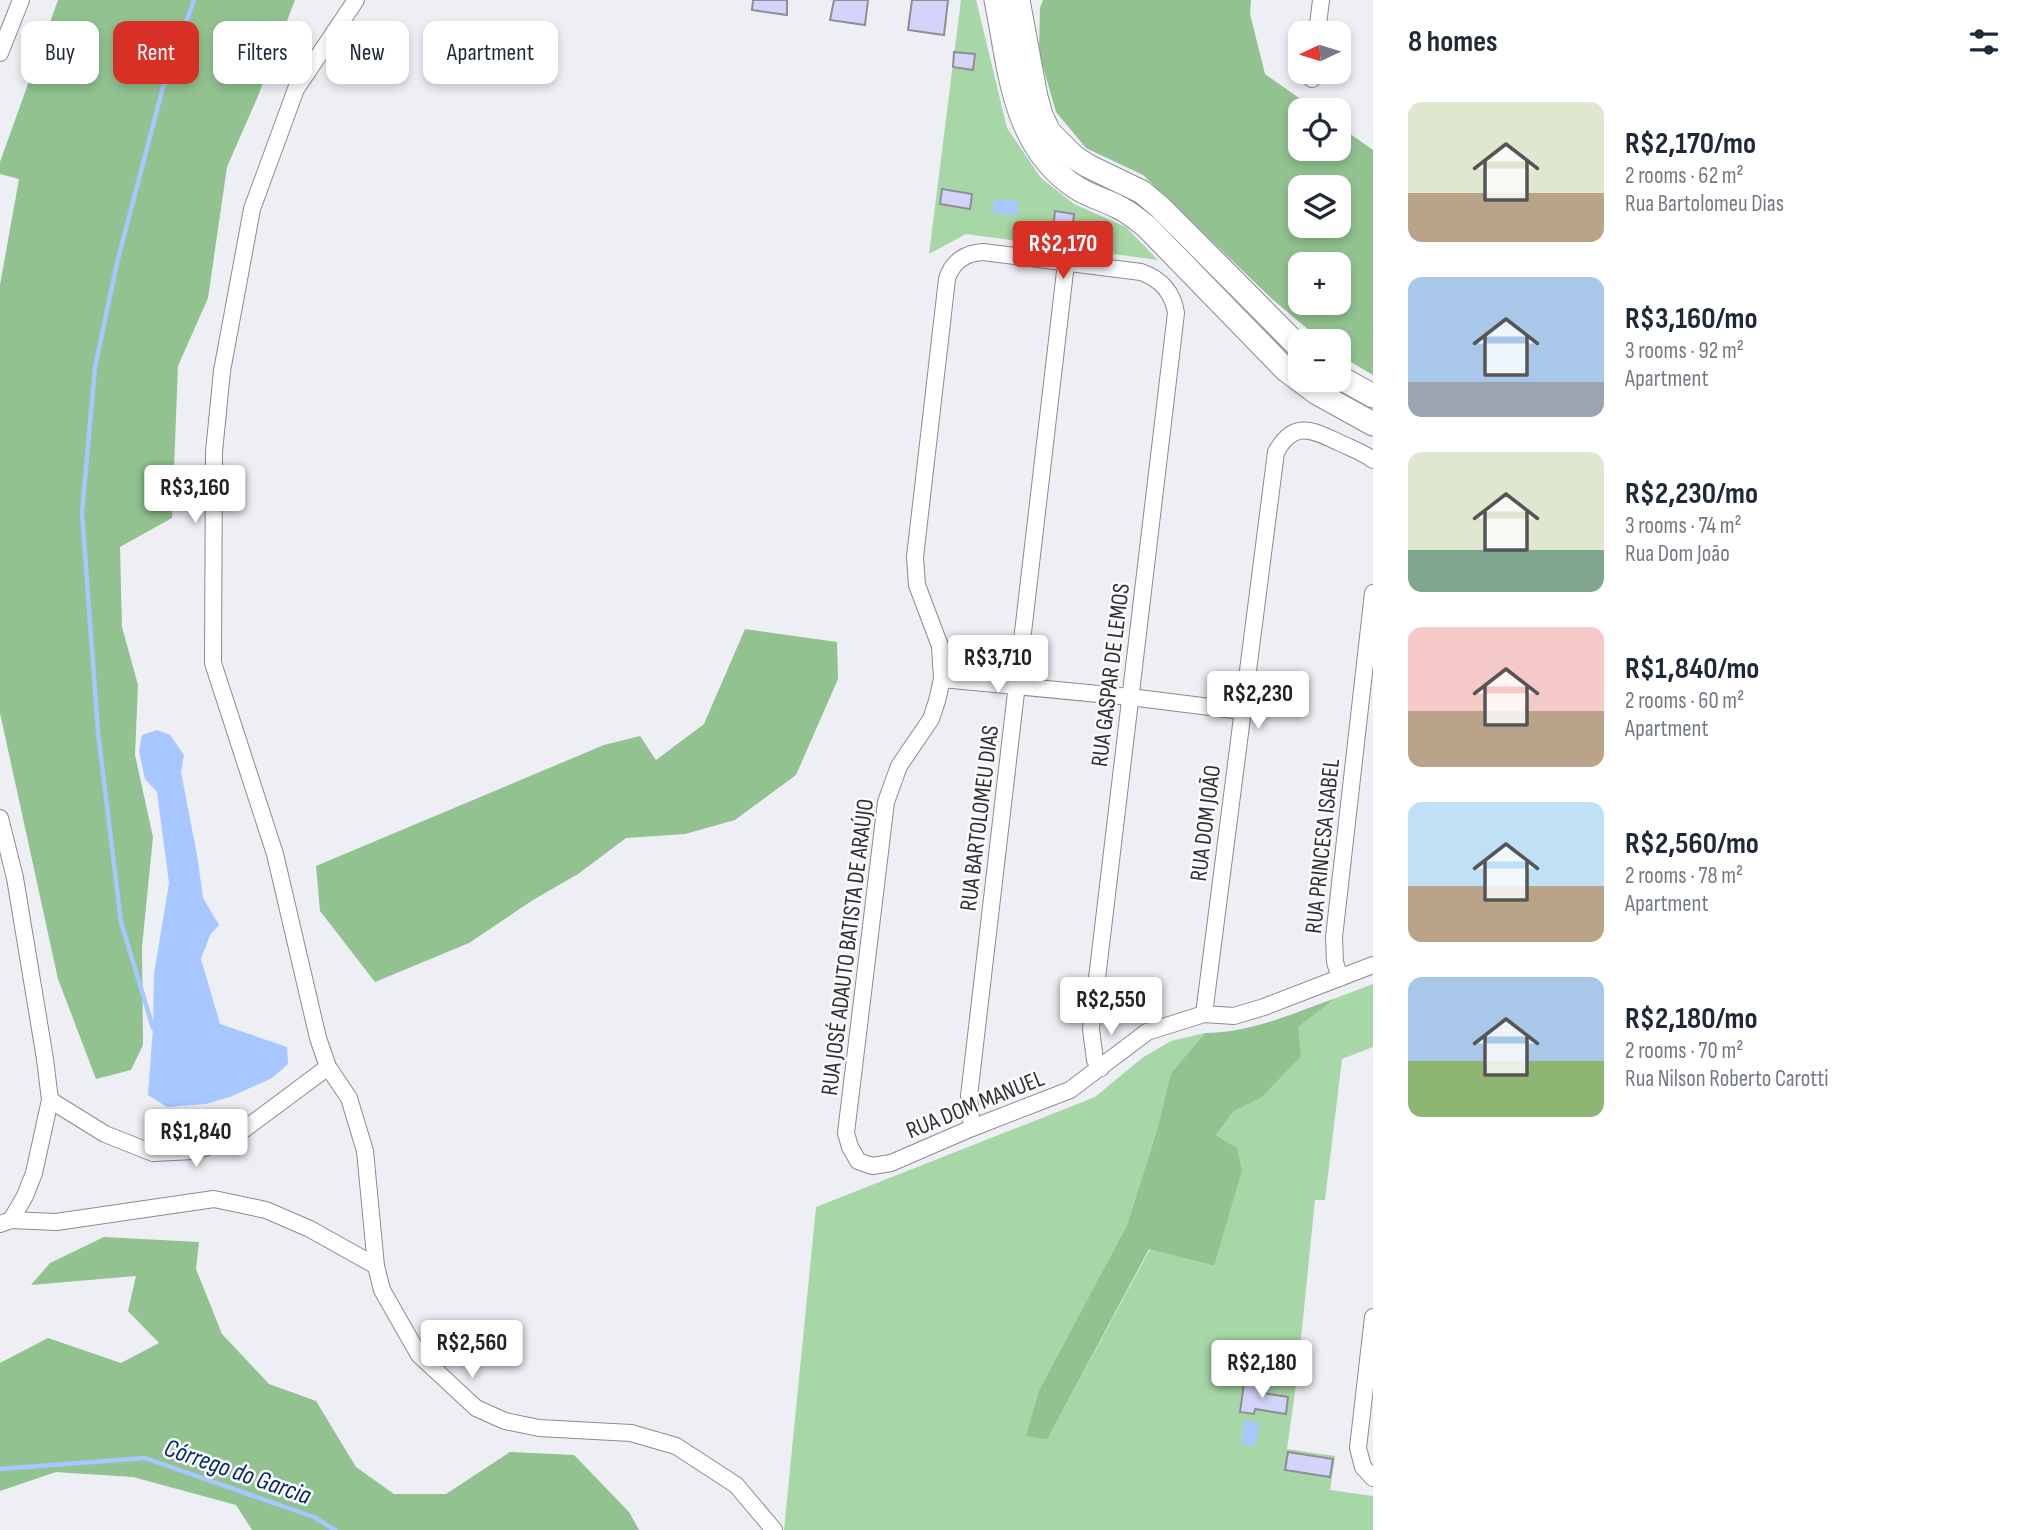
<!DOCTYPE html>
<html lang="en">
<head>
<meta charset="utf-8">
<style>
  :root { --surface:#fff; --page:#f2f2f3; --text:#1f2937; --muted:#747a83; --accent:#d93025 }
  body { margin:0; font-family:"Sofia Sans Condensed",sans-serif; background:var(--page); color:var(--text); height:100vh; display:flex; flex-direction:column; font-size:26px; white-space:nowrap }
  * { box-sizing:border-box; margin:0 }
  p { font-size:23px; color:var(--muted) }
  .icon { flex:none; width:38px; height:38px; fill:none; stroke:currentColor; stroke-width:2; stroke-linecap:round; stroke-linejoin:round }
  .map { position:relative; flex:1; overflow:hidden }
  .details { display:flex; flex-direction:column; background:var(--surface); width:665px }
  .details>* { flex:none }
  .banner { position:absolute; left:21px; top:21px; width:665px; height:63px; display:flex; gap:14px }
  .needle { width:46px; rotate:266deg }
  .controls { position:absolute; left:1288px; top:21px; display:grid; gap:14px }
  .controls a { display:grid; place-items:center; width:63px; height:63px; border-radius:14px; background:var(--surface); box-shadow:0 4px 10px #0003; font-size:35px }
  .price { position:absolute; translate:-50% -60px; padding:0 16px; border-radius:7px; background:#fff; color:#222; font-size:23px; line-height:46px; filter:drop-shadow(0 2px 4px #0008) }
  .price::after { content:''; position:absolute; left:50%; top:42px; width:21px; height:16px; margin-left:-10px; background:inherit; clip-path:polygon(0 0,100% 0,50% 100%) }
  .price.selected { background:var(--accent); color:#fff }
  ul { padding:0; list-style:none }
  li { display:flex; align-items:center; gap:21px; height:175px; padding:0 35px }
  li span { display:grid; place-items:center; flex:none; width:196px; height:140px; border-radius:14px; color:#555 }
  li>.icon { margin-inline-start:auto }
  span .icon { width:84px; height:84px; fill:#fffc; stroke-width:1 }
  li b { font-size:30px }
  h2 { display:flex; justify-content:space-between; align-items:center; height:84px; padding:0 35px; font-size:30px }
  .pill { padding:0 24px; border-radius:14px; background:var(--surface); box-shadow:0 4px 10px #0003; font-size:24px; line-height:63px }
  .pill.selected { background:var(--accent); color:#fff }
  main { display:flex; flex:1; min-height:0 }
  .map>svg:first-child { display:block }
  .green { fill:#a8d7a7 }
  .forest { fill:#91c290; fill-rule:evenodd }
  .water { fill:#a6c7ff }
  .lines { fill:none; stroke-linecap:round; stroke-linejoin:round }
  .stream { stroke:#a6c7ff; stroke-width:4.5 }
  .building { fill:#d4d4fa; stroke:#8e8e94; stroke-width:2 }
  .street-casing { stroke:#8b8b91; stroke-width:18 }
  .secondary-casing { stroke:#8b8b91; stroke-width:25 }
  .street { stroke:#fff; stroke-width:16 }
  .secondary { stroke:#fff; stroke-width:23 }
  .labels { text-anchor:middle; stroke-width:5; stroke-linejoin:round; paint-order:stroke }
  .street-label { font-size:24px; fill:#303032; stroke:#fcfcff }
  .water-label { font-size:26px; font-style:italic; fill:#062968; stroke:#fcfcff }
</style>
</head>
<body>
<main>
<div class="map">
<svg width="1373" height="1530" viewBox="0 0 1373 1530">
  <rect width="100%" height="100%" fill="#eeeef5"/>
  <g class="green">
    <polygon points="961,0 976,0 1007,128 1041,178 1074,204 1126,227 1158,260 966,234 929,254"/>
    <polygon points="1373,984 1373,1047 1342,1059 1325,1200 1315,1200 1297,1378 1287,1449 1335,1456 1330,1490 1373,1496 1373,1530 784,1530 816,1207 1095,1097 1142,1058 1171,1041 1205,1033 1171,1073 1157,1130 1127,1225 1039,1390 1027,1436 1047,1440 1150,1249 1213,1266 1237,1148 1216,1135 1234,1111 1261,1098 1298,1027 1336,998"/>
  </g>
  <g class="forest">
    <polygon points="58,0 295,0 258,96 227,167 208,298 178,366 172,518 120,547 122,627 138,685 135,755 153,837 142,947 143,1045 131,1070 96,1079 58,979 0,713 0,285 19,179 0,174 0,162"/>
    <path d="M1043,0H1251L1250,14L1265,74L1316,110H1300V149H1339V126L1373,150V375L1339,355V341H1322L1272,299L1143,175L1086,148L1056,112L1039,53L1040,8ZM1300,187H1339V226H1300ZM1300,264H1339V303H1300Z"/>
    <polygon points="745,629 837,642 838,679 796,775 735,820 685,834 626,838 578,874 533,900 469,943 375,982 320,911 316,866 604,745 640,736 656,760 704,724"/>
    <path d="M1336,998L1298,1027L1301,1056L1261,1098L1234,1111L1216,1135L1237,1148L1242,1170L1214,1266L1149,1249L1047,1440L1026,1436L1039,1390L1127,1225L1157,1130L1171,1073L1205,1033C1251,1033 1293,1013 1336,998Z"/>
    <polygon points="104,1237 199,1242 196,1269 222,1334 269,1384 316,1401 356,1467 394,1494 446,1494 510,1452 574,1455 629,1512 639,1530 252,1530 236,1505 133,1477 70,1473 56,1472 0,1491 0,1363 48,1338 121,1363 159,1343 128,1311 136,1276 31,1285 50,1263"/>
  </g>
  <g class="water">
    <polygon points="994,199 1018,201 1017,215 993,213"/>
    <polygon points="157,730 170,735 184,755 181,772 197,855 203,898 219,925 210,935 201,959 220,1024 287,1047 288,1064 272,1078 230,1097 206,1104 167,1107 148,1095 153,1028 154,974 169,883 157,792 145,779 139,751 142,735"/>
    <polygon points="1244,1420 1259,1423 1256,1446 1241,1444"/>
  </g>
  <g class="lines">
    <g class="stream">
      <polyline points="153,1028 121,922 98,732 82,513 95,367 117,263 163,87 194,0"/>
      <polyline points="0,1469 145,1458 314,1517 335,1530"/>
    </g>
  </g>
  <g class="building">
    <polygon points="753,0 787,0 787,15 752,10"/>
    <polygon points="834,0 868,0 865,25 830,20"/>
    <polygon points="912,0 948,0 944,35 908,30"/>
    <polygon points="954,52 975,54 973,70 953,67"/>
    <polygon points="942,189 972,194 970,209 940,204"/>
    <polygon points="1055,211 1074,214 1072,232 1053,230"/>
    <polygon points="1244,1383 1264,1385 1263,1393 1288,1397 1286,1414 1255,1409 1254,1414 1240,1412"/>
    <polygon points="1288,1452 1333,1459 1330,1477 1285,1470"/>
  </g>
  <g class="lines">
    <g class="street-casing">
      <g id="street">
        <polyline points="356,0 296,89 252,209 222,371 214,452 213,663 275,854 318,1038 328,1067 349,1098 365,1151 376,1266 382,1290 419,1355 476,1408 505,1421 539,1428 631,1433 676,1446 736,1485 774,1530"/>
        <polyline points="1317,33 1321,0"/>
        <polyline points="0,53 21,0"/>
        <polyline points="1312,79 1313,72"/>
        <polyline points="942,679 1130,697 1242,711"/>
        <polyline points="0,818 15,878 45,1059 50,1100 34,1173 25,1196 11,1220"/>
        <polyline points="1340,978 1335,962 1334,937 1373,593"/>
        <path d="M1204,1014L1276,452C1294,420 1312,430 1338,442C1350,448 1363,452 1373,460"/>
        <path d="M1101,1068L1095,1060L1091,1029L1176,313C1173,293 1161,279 1141,272L983,252C965,253 952,262 947,279L915,557L917,585L940,646L942,679L937,701L931,719L899,766L886,802L846,1133L850,1147L858,1161L872,1166L891,1163L972,1128L1070,1090L1147,1032L1204,1014L1234,1016L1264,1007L1373,965"/>
        <polyline points="50,1100 105,1134 153,1153 194,1151 230,1140 328,1067"/>
        <polyline points="972,1128 969,1096 1066,263"/>
        <polyline points="0,1224 11,1220 56,1222 214,1199 266,1210 310,1229 376,1266"/>
        <polyline points="1373,1317 1358,1448 1363,1467 1373,1478"/>
      </g>
    </g>
    <g class="secondary-casing">
      <g id="secondary">
        <path d="M996,0C1010,68 1012,146 1077,188C1089,196 1103,199 1116,206C1128,211 1137,219 1147,227L1286,370L1317,393L1373,424"/>
        <polyline points="1018,0 1036,97 1041,115 1049,132 1074,157 1088,166 1142,192 1160,207 1300,348"/>
        <polyline points="1339,377 1373,396"/>
      </g>
    </g>
    <use href="#street" class="street"/>
    <use href="#secondary" class="secondary"/>
  </g>
  <g class="labels">
    <g class="street-label">
      <text transform="translate(1110 675) rotate(-83)" y="8">RUA GASPAR DE LEMOS</text>
      <text transform="translate(979 818) rotate(-83)" y="8">RUA BARTOLOMEU DIAS</text>
      <text transform="translate(1205 823) rotate(-83)" y="8">RUA DOM JOÃO</text>
      <text transform="translate(1322 846) rotate(-84)" y="8">RUA PRINCESA ISABEL</text>
      <text transform="translate(847 947) rotate(-83)" y="8">RUA JOSÉ ADAUTO BATISTA DE ARAÚJO</text>
      <text transform="translate(975 1104) rotate(-22)" y="8">RUA DOM MANUEL</text>
    </g>
    <g class="water-label">
      <text transform="translate(238 1471) rotate(19)" y="9">Córrego do Garcia</text>
    </g>
  </g>
</svg>
<div class="controls">
<a><svg class="needle" viewBox="-14 -14 28 28"><path d="M0-13l5 13h-10z" fill="#e53935"/><path d="M0 13l5-13h-10z" fill="#747a83"/></svg></a>
<a><svg class="icon" aria-label="locate" viewBox="0 0 24 24"><circle cx="12" cy="12" r="6"/><path d="M12 2v4M12 18v4M2 12h4M18 12h4"/></svg></a>
<a><svg class="icon" aria-label="layers" viewBox="0 0 24 24"><path d="M12 4l9 5-9 5-9-5zM3 14l9 5 9-5"/></svg></a>
<a>+</a>
<a>−</a>
</div>
<b class="price selected" style="left:1063px;top:281px">R$2,170</b>
<b class="price" style="left:195px;top:525px">R$3,160</b>
<b class="price" style="left:998px;top:695px">R$3,710</b>
<b class="price" style="left:1258px;top:731px">R$2,230</b>
<b class="price" style="left:1111px;top:1037px">R$2,550</b>
<b class="price" style="left:196px;top:1169px">R$1,840</b>
<b class="price" style="left:472px;top:1380px">R$2,560</b>
<b class="price" style="left:1262px;top:1400px">R$2,180</b>
<div class="banner">
<a class="pill">Buy</a>
<a class="pill selected">Rent</a>
<a class="pill">Filters</a>
<a class="pill">New</a>
<a class="pill">Apartment</a>
</div>
</div>
<section class="details">
<h2>8 homes<svg class="icon" aria-label="filters" viewBox="0 0 24 24"><path d="M4 7h16M4 17h16"/><circle cx="9" cy="7" r="2"/><circle cx="15" cy="17" r="2"/></svg></h2>
<ul>
<li><span style="background:linear-gradient(#dfe7d0 65%,#b9a48a 0)"><svg class="icon" aria-label="home" viewBox="0 0 24 24"><path d="M3 11l9-7 9 7M6 9v11h12V9"/></svg></span><div><b>R$2,170/mo</b><p>2 rooms · 62 m²</p><p>Rua Bartolomeu Dias</p></div></li>
<li><span style="background:linear-gradient(#a9c7e8 75%,#9aa5b1 0)"><svg class="icon" aria-label="home" viewBox="0 0 24 24"><path d="M3 11l9-7 9 7M6 9v11h12V9"/></svg></span><div><b>R$3,160/mo</b><p>3 rooms · 92 m²</p><p>Apartment</p></div></li>
<li><span style="background:linear-gradient(#dfe7d0 70%,#7fa58c 0)"><svg class="icon" aria-label="home" viewBox="0 0 24 24"><path d="M3 11l9-7 9 7M6 9v11h12V9"/></svg></span><div><b>R$2,230/mo</b><p>3 rooms · 74 m²</p><p>Rua Dom João</p></div></li>
<li><span style="background:linear-gradient(#f6c9c9 60%,#b9a48a 0)"><svg class="icon" aria-label="home" viewBox="0 0 24 24"><path d="M3 11l9-7 9 7M6 9v11h12V9"/></svg></span><div><b>R$1,840/mo</b><p>2 rooms · 60 m²</p><p>Apartment</p></div></li>
<li><span style="background:linear-gradient(#bfe0f5 60%,#b9a48a 0)"><svg class="icon" aria-label="home" viewBox="0 0 24 24"><path d="M3 11l9-7 9 7M6 9v11h12V9"/></svg></span><div><b>R$2,560/mo</b><p>2 rooms · 78 m²</p><p>Apartment</p></div></li>
<li><span style="background:linear-gradient(#a9c7e8 60%,#8fb573 0)"><svg class="icon" aria-label="home" viewBox="0 0 24 24"><path d="M3 11l9-7 9 7M6 9v11h12V9"/></svg></span><div><b>R$2,180/mo</b><p>2 rooms · 70 m²</p><p>Rua Nilson Roberto Carotti</p></div></li>
</ul>
</section>
</main>
</body>
</html>
